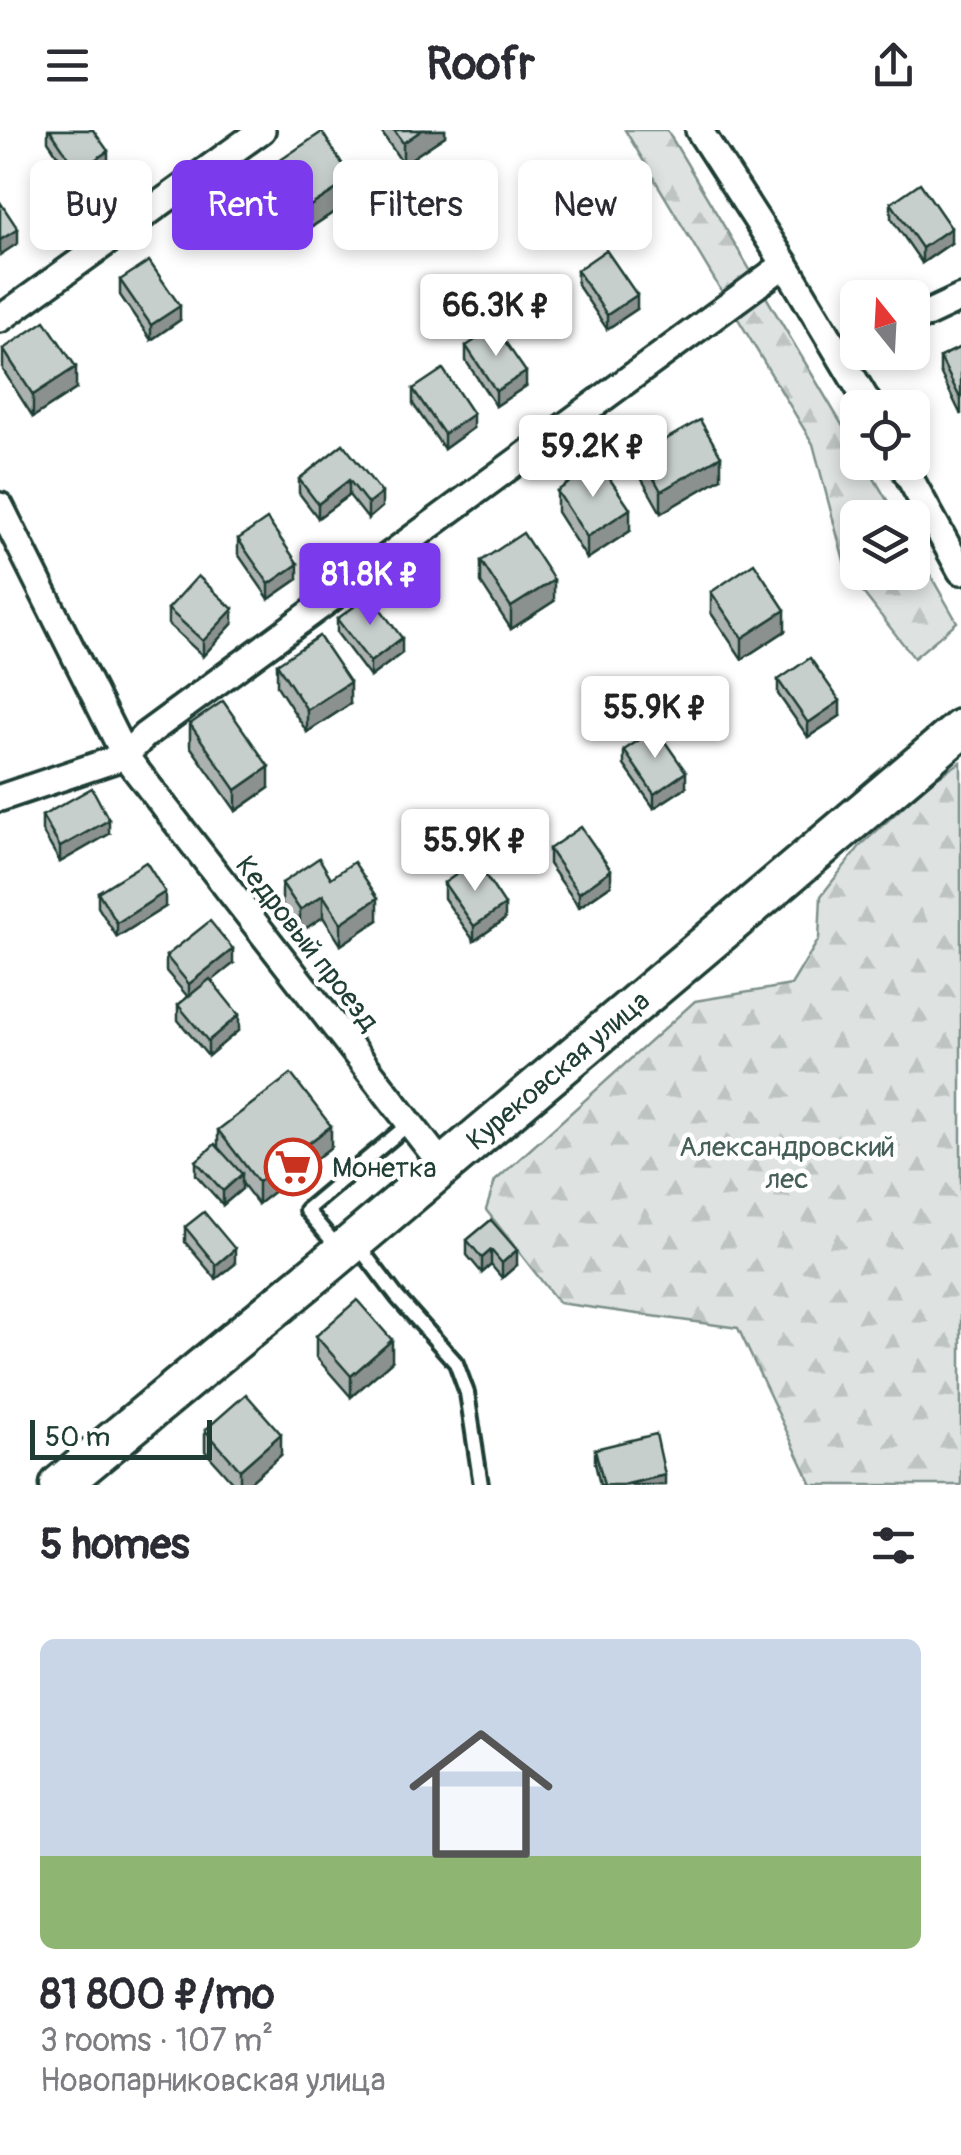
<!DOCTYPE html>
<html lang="en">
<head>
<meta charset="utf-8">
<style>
  :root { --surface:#fff; --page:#f7f7f7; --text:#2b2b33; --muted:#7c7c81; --line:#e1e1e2; --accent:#7c3aed }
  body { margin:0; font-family:Pangolin,sans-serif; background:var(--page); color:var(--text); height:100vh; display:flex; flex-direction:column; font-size:38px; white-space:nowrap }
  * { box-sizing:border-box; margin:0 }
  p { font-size:32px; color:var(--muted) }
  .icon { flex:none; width:55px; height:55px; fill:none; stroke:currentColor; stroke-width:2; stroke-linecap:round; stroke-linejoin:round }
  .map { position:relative; height:1355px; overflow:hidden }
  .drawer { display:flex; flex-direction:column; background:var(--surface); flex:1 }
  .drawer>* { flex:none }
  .top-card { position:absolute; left:30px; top:30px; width:902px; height:90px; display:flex; gap:20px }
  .needle { width:65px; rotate:342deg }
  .controls { position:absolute; left:840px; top:150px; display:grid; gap:20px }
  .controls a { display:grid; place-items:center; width:90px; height:90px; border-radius:15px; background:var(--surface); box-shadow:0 5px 15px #0003; font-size:50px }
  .scale { position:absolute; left:30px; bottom:25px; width:182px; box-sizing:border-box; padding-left:10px; border:5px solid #1f3d34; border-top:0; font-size:28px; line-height:35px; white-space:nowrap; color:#1f3d34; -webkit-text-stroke:8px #fff; paint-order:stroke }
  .price { position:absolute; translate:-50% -85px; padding:0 22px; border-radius:10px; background:#fff; color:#222; font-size:32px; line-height:65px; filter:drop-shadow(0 2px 5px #0008) }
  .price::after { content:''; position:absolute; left:50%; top:60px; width:30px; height:22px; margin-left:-15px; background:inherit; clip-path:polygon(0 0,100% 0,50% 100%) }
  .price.on { background:var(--accent); color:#fff }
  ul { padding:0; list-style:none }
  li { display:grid; align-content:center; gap:20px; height:530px; padding:0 40px }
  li+li { border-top:2px solid var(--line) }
  li span { display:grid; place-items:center; height:310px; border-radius:15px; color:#555 }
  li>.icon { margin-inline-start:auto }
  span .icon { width:180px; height:180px; fill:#fffc; stroke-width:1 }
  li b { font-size:42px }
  h2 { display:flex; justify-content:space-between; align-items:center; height:120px; padding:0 40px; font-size:42px }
  .chip { padding:0 35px; border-radius:15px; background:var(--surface); box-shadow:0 5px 15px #0003; font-size:35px; line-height:90px }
  .chip.on { background:var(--accent); color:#fff }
  header { display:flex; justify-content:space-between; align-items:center; height:130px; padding:0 40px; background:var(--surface); font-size:45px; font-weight:800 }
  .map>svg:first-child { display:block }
  .forest { fill:url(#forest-firs); stroke:#7e908b; stroke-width:2.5 }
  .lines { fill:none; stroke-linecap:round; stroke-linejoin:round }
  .lane-casing { stroke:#1f3d34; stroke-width:20 }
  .street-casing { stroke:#1f3d34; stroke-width:32 }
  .secondary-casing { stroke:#1f3d34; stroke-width:45 }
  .lane { stroke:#fff; stroke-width:12 }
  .street { stroke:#fff; stroke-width:25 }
  .secondary { stroke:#fff; stroke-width:38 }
  .wall { fill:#abb2af; stroke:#1f3d34; stroke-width:2.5 }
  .shaded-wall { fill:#8b918f; stroke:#1f3d34; stroke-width:2.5 }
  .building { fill:#c7cfcc; stroke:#1f3d34; stroke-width:2.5 }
  .labels { text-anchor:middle; stroke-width:9; stroke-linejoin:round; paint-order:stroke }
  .street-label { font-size:28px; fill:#1f3d34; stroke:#fff }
  .park-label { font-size:28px; fill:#455e57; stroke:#fff }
  .poi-label { font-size:28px; fill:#1f3d34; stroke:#fff; text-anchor:start }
</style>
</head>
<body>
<header><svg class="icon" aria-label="menu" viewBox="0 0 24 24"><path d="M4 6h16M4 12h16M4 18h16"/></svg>Roofr<svg class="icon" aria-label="share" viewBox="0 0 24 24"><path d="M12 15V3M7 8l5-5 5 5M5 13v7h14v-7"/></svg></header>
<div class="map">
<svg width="961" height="1355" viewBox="0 0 961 1355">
  <defs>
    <pattern id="forest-firs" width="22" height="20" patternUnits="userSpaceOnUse" patternTransform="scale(2.5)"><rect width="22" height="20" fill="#dee3e2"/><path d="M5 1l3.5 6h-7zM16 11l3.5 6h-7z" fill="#bec4c2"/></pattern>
  </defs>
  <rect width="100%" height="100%" fill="#fff"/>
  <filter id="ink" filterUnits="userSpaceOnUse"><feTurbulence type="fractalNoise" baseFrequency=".01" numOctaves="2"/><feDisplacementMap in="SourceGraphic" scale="20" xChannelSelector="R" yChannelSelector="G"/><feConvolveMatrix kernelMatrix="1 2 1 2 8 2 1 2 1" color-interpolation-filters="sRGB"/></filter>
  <g filter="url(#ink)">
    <g class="forest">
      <polygon points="625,0 667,0 857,320 858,332 865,333 897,387 858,388 858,442 912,442 913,415 957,492 914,528 847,442 813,314"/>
      <polygon points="961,632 961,1355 812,1355 738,1198 559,1173 486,1080 495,1051 695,871 791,855 819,809 821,766 860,716 930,652"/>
    </g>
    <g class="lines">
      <g class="lane-casing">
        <g id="lane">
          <polyline points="356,1113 397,1167 456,1233 467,1263 481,1355"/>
          <polyline points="340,1120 306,1080 410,993"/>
        </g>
      </g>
      <g class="street-casing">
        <g id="street">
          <polyline points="699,0 785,134 871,278"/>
          <polyline points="0,189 262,0"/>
          <polyline points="912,191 961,168"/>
          <polyline points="901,332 961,441"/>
          <polyline points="0,376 125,626 443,1036"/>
          <polyline points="0,668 125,626 144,606 785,134"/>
        </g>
      </g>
      <g class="secondary-casing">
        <g id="secondary">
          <path id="s1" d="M60,1355L330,1132L961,599"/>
        </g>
      </g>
      <use href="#lane" class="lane"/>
      <use href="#street" class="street"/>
      <use href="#secondary" class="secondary"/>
    </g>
    <g class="wall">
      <polygon points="48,0 93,0 108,36 78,56 48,11"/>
      <polygon points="380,0 445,0 445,6 403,34"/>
      <polygon points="279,31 352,70 310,98 279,52"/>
      <polygon points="891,73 951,113 922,133 891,88"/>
      <polygon points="577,140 637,179 607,199 577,154"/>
      <polygon points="120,150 180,190 151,210 120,165"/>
      <polygon points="466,216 526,256 496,276 466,231"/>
      <polygon points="961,217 961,285 940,242 940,227"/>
      <polygon points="3,219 76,259 33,287 3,240"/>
      <polygon points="413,259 473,298 444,319 413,274"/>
      <polygon points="343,314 382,377 368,389 349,365 318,388 299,363 299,349"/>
      <polygon points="640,324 721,348 661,383 640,346"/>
      <polygon points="557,361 630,401 587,429 557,382"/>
      <polygon points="238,409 298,449 269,469 238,424"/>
      <polygon points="481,431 554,471 511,499 481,453"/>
      <polygon points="711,462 785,501 742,529 711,483"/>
      <polygon points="168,479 233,493 203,526 168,494"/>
      <polygon points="337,489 402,523 370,547 337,503"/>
      <polygon points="277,534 350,574 307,602 277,556"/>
      <polygon points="778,550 840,586 808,607 778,564"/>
      <polygon points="190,594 269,658 236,681 190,616"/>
      <polygon points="624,620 686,657 654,678 624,635"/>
      <polygon points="42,686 109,704 60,732 42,701"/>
      <polygon points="549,719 611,755 579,777 549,734"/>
      <polygon points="331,748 378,790 341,815 323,787 300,802 282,774 282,753"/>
      <polygon points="444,753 505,789 474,811 444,768"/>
      <polygon points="98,762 165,777 117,807 98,777"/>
      <polygon points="166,826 233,834 211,851 239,900 208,926 178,890 178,875 188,867 166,841"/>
      <polygon points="218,1000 331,1017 258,1074 242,1053 242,1059 223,1075 196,1045 196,1031 218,1016"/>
      <polygon points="491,1090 517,1135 502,1148 491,1135 482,1143 467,1125 467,1110"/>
      <polygon points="185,1097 235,1134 216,1149 185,1112"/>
      <polygon points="316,1206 392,1231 351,1267 316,1227"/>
      <polygon points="205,1300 281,1325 247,1355 235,1355 205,1321"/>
      <polygon points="595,1319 665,1355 600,1355 595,1333"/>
    </g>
    <g class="shaded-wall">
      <polygon points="422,0 445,0 445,6 403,34 403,13"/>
      <polygon points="108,21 108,36 78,56 78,41"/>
      <polygon points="352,49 352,70 310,98 310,76"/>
      <polygon points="951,98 951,113 922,133 922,118"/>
      <polygon points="18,99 18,113 0,125 0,110"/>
      <polygon points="637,165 637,179 607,199 607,185"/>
      <polygon points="180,176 180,190 151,210 151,195"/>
      <polygon points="76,237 76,259 33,287 33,265"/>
      <polygon points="526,242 526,256 496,276 496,261"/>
      <polygon points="473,284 473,298 444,319 444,304"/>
      <polygon points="721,326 721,348 661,383 661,361"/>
      <polygon points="349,350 349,365 318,388 318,374"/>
      <polygon points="382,363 382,377 368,389 368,374"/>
      <polygon points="630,379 630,401 587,429 587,407"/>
      <polygon points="298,434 298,449 269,469 269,454"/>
      <polygon points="554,450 554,471 511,499 511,477"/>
      <polygon points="233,479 233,493 203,526 203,511"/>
      <polygon points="785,480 785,501 742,529 742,508"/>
      <polygon points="402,508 402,523 370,547 370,532"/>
      <polygon points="350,552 350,574 307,602 307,580"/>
      <polygon points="840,571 840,586 808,607 808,593"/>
      <polygon points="269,637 269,658 236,681 236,660"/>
      <polygon points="686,642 686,657 654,678 654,664"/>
      <polygon points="109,690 109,704 60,732 60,717"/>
      <polygon points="611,740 611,755 579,777 579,763"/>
      <polygon points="165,762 165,777 117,807 117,793"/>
      <polygon points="323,765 323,787 300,802 300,780"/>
      <polygon points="378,768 378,790 341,815 341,793"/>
      <polygon points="505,775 505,789 474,811 474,796"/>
      <polygon points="233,819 233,834 189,869 189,854"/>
      <polygon points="239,885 239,900 208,926 208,911"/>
      <polygon points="331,996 331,1017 258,1074 258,1052"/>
      <polygon points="242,1044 242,1059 223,1075 223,1061"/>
      <polygon points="235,1119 235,1134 216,1149 216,1135"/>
      <polygon points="491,1120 491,1135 482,1143 482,1128"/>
      <polygon points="517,1120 517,1135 502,1148 502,1133"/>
      <polygon points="392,1210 392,1231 351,1267 351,1246"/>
      <polygon points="281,1304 281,1325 247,1355 240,1355 240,1340"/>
      <polygon points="665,1345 665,1355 623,1355"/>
    </g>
    <g class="building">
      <polygon points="50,0 93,0 108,21 78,41"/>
      <polygon points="394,0 422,0 403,13"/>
      <polygon points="322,2 352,49 310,76 279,31"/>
      <polygon points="920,53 951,98 922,118 891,73"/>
      <polygon points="0,72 18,99 0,110"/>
      <polygon points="606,120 637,165 607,185 577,140"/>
      <polygon points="149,131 180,176 151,195 120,150"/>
      <polygon points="45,191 76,237 33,265 3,219"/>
      <polygon points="495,197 526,242 496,261 466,216"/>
      <polygon points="961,217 961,270 940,227"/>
      <polygon points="443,239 473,284 444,304 413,259"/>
      <polygon points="700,290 721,326 661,361 640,324"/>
      <polygon points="343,314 382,363 368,374 349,350 318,374 299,349"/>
      <polygon points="599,333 630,379 587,407 557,361"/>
      <polygon points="267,389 298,434 269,454 238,409"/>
      <polygon points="523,403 554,450 511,477 481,431"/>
      <polygon points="754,433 785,480 742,508 711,462"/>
      <polygon points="198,446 233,479 203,511 168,479"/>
      <polygon points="370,465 402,508 370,532 337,489"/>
      <polygon points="319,506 350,552 307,580 277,534"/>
      <polygon points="810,528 840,571 808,593 778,550"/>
      <polygon points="223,571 269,637 236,660 190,594"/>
      <polygon points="656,599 686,642 654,664 624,620"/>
      <polygon points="92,658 109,690 60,717 42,686"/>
      <polygon points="581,697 611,740 579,763 549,719"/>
      <polygon points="319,728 331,748 354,732 378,768 341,793 323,765 300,780 282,753"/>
      <polygon points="476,731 505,775 474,796 444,753"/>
      <polygon points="146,732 165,762 117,793 98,762"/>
      <polygon points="210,791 233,819 189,854 166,826"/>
      <polygon points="210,849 239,885 208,911 178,875"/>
      <polygon points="291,944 331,996 258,1052 218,1000"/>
      <polygon points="215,1014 242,1044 223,1061 196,1031"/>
      <polygon points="204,1082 235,1119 216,1135 185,1097"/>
      <polygon points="491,1090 517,1120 502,1133 491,1120 482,1128 467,1110"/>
      <polygon points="357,1170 392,1210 351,1246 316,1206"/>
      <polygon points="246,1264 281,1304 240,1340 205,1300"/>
      <polygon points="656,1304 665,1345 623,1355 604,1355 595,1319"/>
    </g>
  </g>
  <defs>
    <g id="supermarket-ring" transform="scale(2.875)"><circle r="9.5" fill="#fff" stroke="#c8321e" stroke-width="1.5"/><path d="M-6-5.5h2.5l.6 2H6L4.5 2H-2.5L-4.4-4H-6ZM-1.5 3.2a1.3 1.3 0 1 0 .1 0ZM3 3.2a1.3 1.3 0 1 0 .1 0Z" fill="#c8321e"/></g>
  </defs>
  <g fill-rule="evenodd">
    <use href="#supermarket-ring" x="293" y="1037"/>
  </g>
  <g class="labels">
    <g class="street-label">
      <text transform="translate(308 813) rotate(52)" y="10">Кедровый проезд</text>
      <text dy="10" stroke="none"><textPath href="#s1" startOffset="648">Курековская улица</textPath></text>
    </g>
    <g class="park-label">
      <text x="787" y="1026">Александровский<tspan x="787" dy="32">лес</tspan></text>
    </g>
    <g class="poi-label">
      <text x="332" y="1047">Монетка</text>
    </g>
  </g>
</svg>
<div class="controls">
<a><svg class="needle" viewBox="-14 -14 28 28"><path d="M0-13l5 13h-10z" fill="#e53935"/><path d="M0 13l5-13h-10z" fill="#7c7c81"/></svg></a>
<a><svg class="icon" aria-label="locate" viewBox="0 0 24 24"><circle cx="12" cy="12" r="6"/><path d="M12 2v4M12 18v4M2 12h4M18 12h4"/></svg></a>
<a><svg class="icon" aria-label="layers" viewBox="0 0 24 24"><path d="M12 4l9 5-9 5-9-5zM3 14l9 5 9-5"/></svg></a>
</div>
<div class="scale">50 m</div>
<b class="price" style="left:496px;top:229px">66.3K ₽</b>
<b class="price" style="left:593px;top:370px">59.2K ₽</b>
<b class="price on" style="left:370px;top:498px">81.8K ₽</b>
<b class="price" style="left:655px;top:631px">55.9K ₽</b>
<b class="price" style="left:475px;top:764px">55.9K ₽</b>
<div class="top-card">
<a class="chip">Buy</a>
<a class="chip on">Rent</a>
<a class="chip">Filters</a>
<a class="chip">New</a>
</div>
</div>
<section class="drawer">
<h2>5 homes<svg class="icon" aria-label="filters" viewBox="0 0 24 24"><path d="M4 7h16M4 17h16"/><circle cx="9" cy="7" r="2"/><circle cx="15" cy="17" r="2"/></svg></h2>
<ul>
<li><span style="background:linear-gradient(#c9d6e8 70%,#8fb573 0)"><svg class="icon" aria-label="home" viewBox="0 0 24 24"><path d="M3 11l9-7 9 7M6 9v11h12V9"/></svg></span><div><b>81 800 ₽/mo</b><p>3 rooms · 107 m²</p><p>Новопарниковская улица</p></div></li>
</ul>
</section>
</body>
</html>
